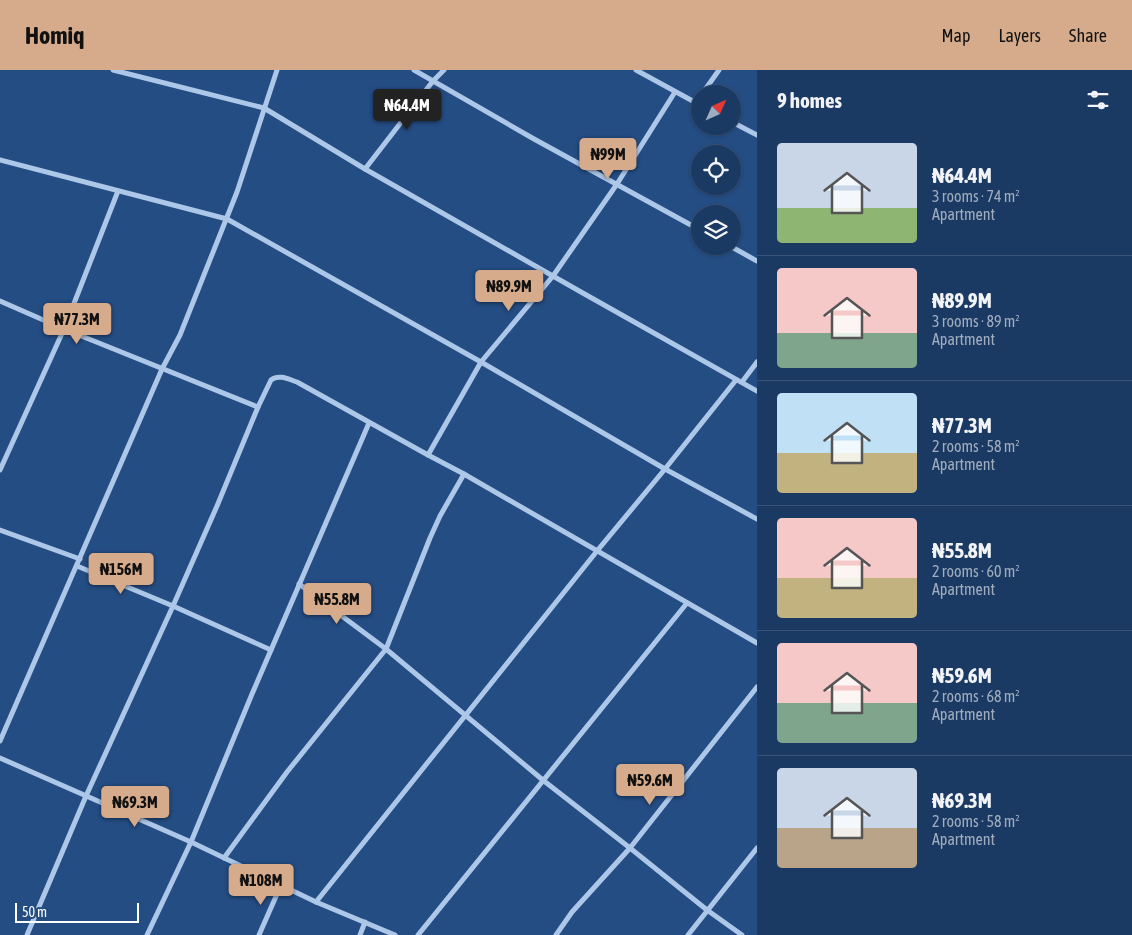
<!DOCTYPE html>
<html lang="en">
<head>
<meta charset="utf-8">
<style>
  :root { --surface:#1b3a63; --page:#28456c; --text:#f1f3f6; --muted:#a0adbe; --line:#395478; --accent:#d6ab8b }
  body { margin:0; font-family:"Asap Condensed",sans-serif; background:var(--page); color:var(--text); height:100vh; display:flex; flex-direction:column; font-size:19px; white-space:nowrap }
  * { box-sizing:border-box; margin:0 }
  p { font-size:16px; color:var(--muted) }
  .icon { flex:none; width:28px; height:28px; fill:none; stroke:currentColor; stroke-width:2; stroke-linecap:round; stroke-linejoin:round }
  .map { position:relative; flex:1; overflow:hidden }
  .drawer { display:flex; flex-direction:column; background:var(--surface); width:375px }
  .drawer>* { flex:none }
  .needle { width:32px; rotate:45deg }
  .controls { position:absolute; left:691px; top:15px; display:grid; gap:10px }
  .controls a { display:grid; place-items:center; width:50px; height:50px; border-radius:50%; background:var(--surface); box-shadow:0 1px 4px #0004,0 0 0 1px var(--line); font-size:25px }
  .scale { position:absolute; left:15px; bottom:12px; width:124px; box-sizing:border-box; padding-left:5px; border:2px solid #fff; border-top:0; font-size:14px; line-height:18px; white-space:nowrap; color:#fff; -webkit-text-stroke:4px #244d84; paint-order:stroke }
  .price { position:absolute; translate:-50% -42px; padding:0 11px; border-radius:5px; background:var(--accent); color:#111; font-size:16px; line-height:32px; filter:drop-shadow(0 1px 2px #0008) }
  .price::after { content:''; position:absolute; left:50%; top:30px; width:15px; height:11px; margin-left:-8px; background:inherit; clip-path:polygon(0 0,100% 0,50% 100%) }
  .price.selected { background:#222; color:#fff }
  ul { padding:0; list-style:none }
  li { display:flex; align-items:center; gap:15px; height:125px; padding:0 20px }
  li+li { border-top:1px solid var(--line) }
  li span { display:grid; place-items:center; flex:none; width:140px; height:100px; border-radius:5px; color:#555 }
  li>.icon { margin-inline-start:auto }
  span .icon { width:60px; height:60px; fill:#fffc; stroke-width:1 }
  li b { font-size:21px }
  h2 { display:flex; justify-content:space-between; align-items:center; height:60px; padding:0 20px; font-size:21px }
  header { display:flex; align-items:center; gap:30px; box-sizing:border-box; height:70px; padding:0 25px; background:var(--accent); color:#111 }
  header strong { font-size:24px }
  nav { display:flex; gap:28px; margin-inline-start:auto; font-size:18px }
  main { display:flex; flex:1; min-height:0 }
  .map>svg:first-child { display:block }
  .lines { fill:none; stroke-linecap:round; stroke-linejoin:round }
  .street { stroke:#adc7e8; stroke-width:5 }
</style>
</head>
<body>
<header>
<strong>Homiq</strong>
<nav><a>Map</a><a>Layers</a><a>Share</a></nav>
</header>
<main>
<div class="map">
<svg width="757" height="865" viewBox="0 0 757 865">
  <rect width="100%" height="100%" fill="#244d84"/>
  <g class="lines">
    <g class="street">
      <polyline points="113,0 264,38 365,99 581,222 757,321"/>
      <polyline points="414,0 534,69 700,160"/>
      <polyline points="636,0 700,35"/>
      <polyline points="702,24 719,0"/>
      <polyline points="732,52 757,65"/>
      <polyline points="0,90 227,149 481,292 665,399 757,449"/>
      <polyline points="365,99 433,11 444,0"/>
      <polyline points="730,176 757,191"/>
      <polyline points="0,231 64,259 258,337"/>
      <polyline points="742,312 757,292"/>
      <polyline points="428,385 481,292 553,206 617,114 675,22"/>
      <polyline points="0,400 64,259 118,121"/>
      <polyline points="0,460 80,489"/>
      <polyline points="77,496 173,536 271,580"/>
      <polyline points="299,514 386,579 544,711 630,778 707,840 742,865"/>
      <polyline points="0,671 162,299 180,265 237,122 277,0"/>
      <polyline points="0,688 191,772 316,832 395,865"/>
      <polyline points="224,788 287,702 386,579 430,468 440,446 464,404"/>
      <polyline points="316,832 597,481 665,399 736,310"/>
      <path d="M27,865L86,726L173,536L217,436L258,337L271,310C279,304 288,309 297,312L428,385L464,404L757,573"/>
      <polyline points="147,865 191,772 252,624 369,353"/>
      <polyline points="259,865 281,815"/>
      <polyline points="360,865 365,852"/>
      <polyline points="418,865 687,533"/>
      <polyline points="556,865 572,842 630,778 757,617"/>
      <polyline points="688,865 757,778"/>
    </g>
  </g>
</svg>
<div class="controls">
<a><svg class="needle" viewBox="-14 -14 28 28"><path d="M0-13l5 13h-10z" fill="#e53935"/><path d="M0 13l5-13h-10z" fill="#a0adbe"/></svg></a>
<a><svg class="icon" aria-label="locate" viewBox="0 0 24 24"><circle cx="12" cy="12" r="6"/><path d="M12 2v4M12 18v4M2 12h4M18 12h4"/></svg></a>
<a><svg class="icon" aria-label="layers" viewBox="0 0 24 24"><path d="M12 4l9 5-9 5-9-5zM3 14l9 5 9-5"/></svg></a>
</div>
<div class="scale">50 m</div>
<b class="price selected" style="left:407px;top:61px">₦64.4M</b>
<b class="price" style="left:608px;top:110px">₦99M</b>
<b class="price" style="left:509px;top:242px">₦89.9M</b>
<b class="price" style="left:77px;top:275px">₦77.3M</b>
<b class="price" style="left:121px;top:525px">₦156M</b>
<b class="price" style="left:337px;top:555px">₦55.8M</b>
<b class="price" style="left:650px;top:736px">₦59.6M</b>
<b class="price" style="left:135px;top:758px">₦69.3M</b>
<b class="price" style="left:261px;top:836px">₦108M</b>
</div>
<section class="drawer">
<h2>9 homes<svg class="icon" aria-label="filters" viewBox="0 0 24 24"><path d="M4 7h16M4 17h16"/><circle cx="9" cy="7" r="2"/><circle cx="15" cy="17" r="2"/></svg></h2>
<ul>
<li><span style="background:linear-gradient(#c9d6e8 65%,#8fb573 0)"><svg class="icon" aria-label="home" viewBox="0 0 24 24"><path d="M3 11l9-7 9 7M6 9v11h12V9"/></svg></span><div><b>₦64.4M</b><p>3 rooms · 74 m²</p><p>Apartment</p></div></li>
<li><span style="background:linear-gradient(#f6c9c9 65%,#7fa58c 0)"><svg class="icon" aria-label="home" viewBox="0 0 24 24"><path d="M3 11l9-7 9 7M6 9v11h12V9"/></svg></span><div><b>₦89.9M</b><p>3 rooms · 89 m²</p><p>Apartment</p></div></li>
<li><span style="background:linear-gradient(#bfe0f5 60%,#c2b280 0)"><svg class="icon" aria-label="home" viewBox="0 0 24 24"><path d="M3 11l9-7 9 7M6 9v11h12V9"/></svg></span><div><b>₦77.3M</b><p>2 rooms · 58 m²</p><p>Apartment</p></div></li>
<li><span style="background:linear-gradient(#f6c9c9 60%,#c2b280 0)"><svg class="icon" aria-label="home" viewBox="0 0 24 24"><path d="M3 11l9-7 9 7M6 9v11h12V9"/></svg></span><div><b>₦55.8M</b><p>2 rooms · 60 m²</p><p>Apartment</p></div></li>
<li><span style="background:linear-gradient(#f6c9c9 60%,#7fa58c 0)"><svg class="icon" aria-label="home" viewBox="0 0 24 24"><path d="M3 11l9-7 9 7M6 9v11h12V9"/></svg></span><div><b>₦59.6M</b><p>2 rooms · 68 m²</p><p>Apartment</p></div></li>
<li><span style="background:linear-gradient(#c9d6e8 60%,#b9a48a 0)"><svg class="icon" aria-label="home" viewBox="0 0 24 24"><path d="M3 11l9-7 9 7M6 9v11h12V9"/></svg></span><div><b>₦69.3M</b><p>2 rooms · 58 m²</p><p>Apartment</p></div></li>
</ul>
</section>
</main>
</body>
</html>
